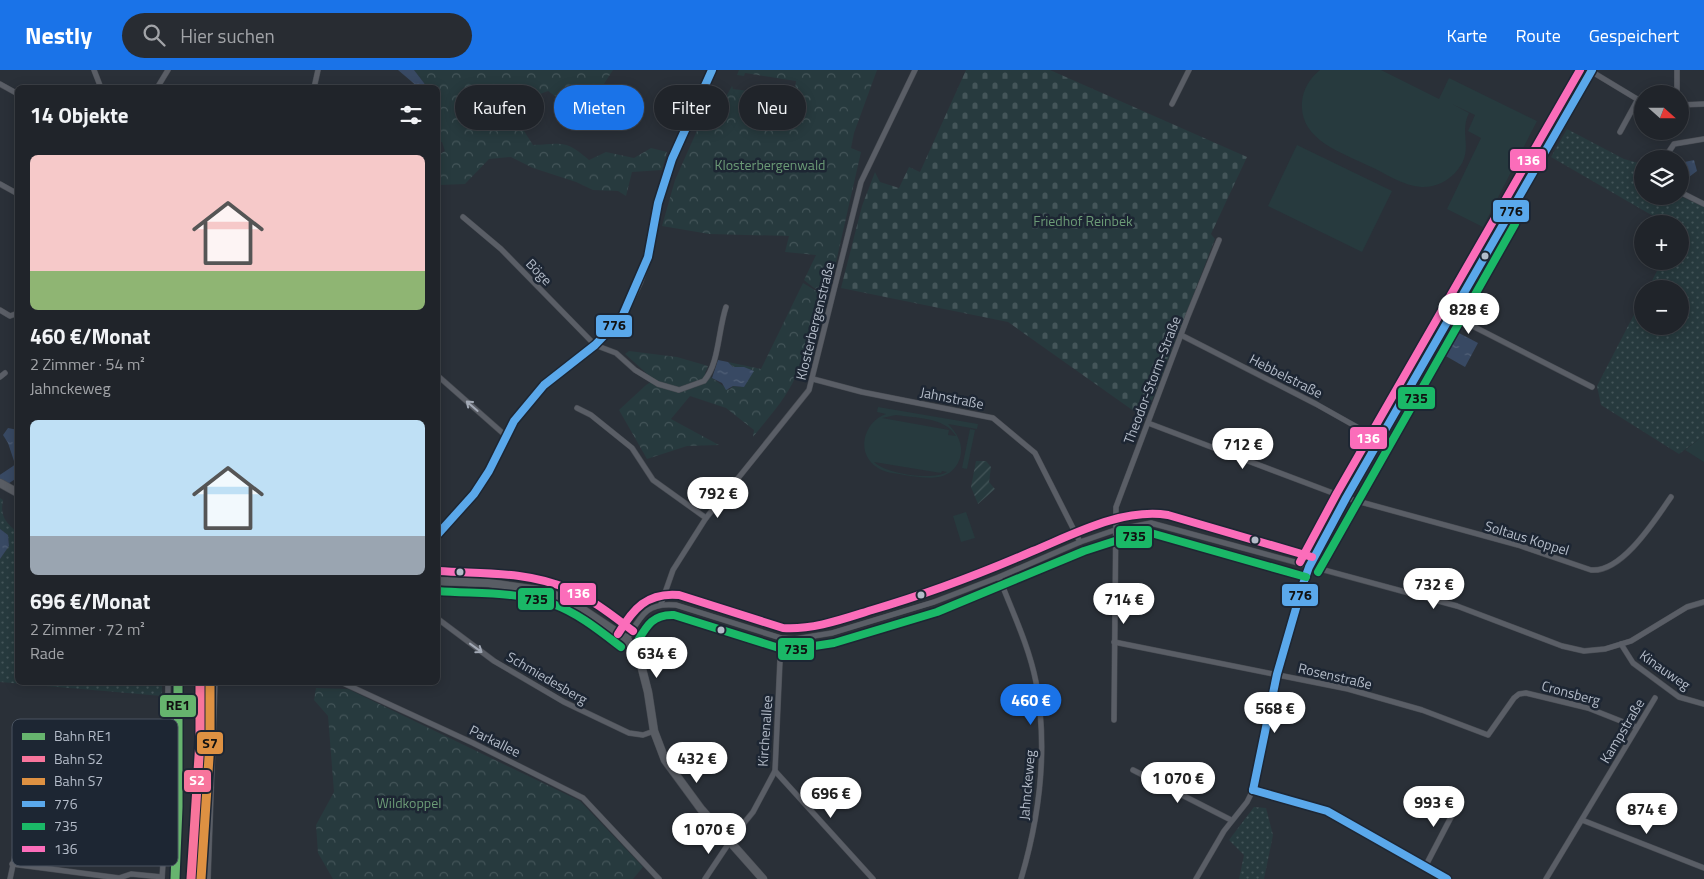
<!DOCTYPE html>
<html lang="de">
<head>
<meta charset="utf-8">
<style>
  :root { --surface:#20242a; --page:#282c32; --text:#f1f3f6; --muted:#a2a4a8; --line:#3d4147; --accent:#1a73e8 }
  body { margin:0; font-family:"Titillium Web",sans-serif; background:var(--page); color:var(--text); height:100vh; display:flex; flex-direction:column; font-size:19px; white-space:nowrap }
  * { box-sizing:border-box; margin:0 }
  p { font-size:16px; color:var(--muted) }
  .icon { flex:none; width:28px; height:28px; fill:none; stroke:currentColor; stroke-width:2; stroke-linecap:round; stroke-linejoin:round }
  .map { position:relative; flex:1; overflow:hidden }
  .drawer { position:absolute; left:15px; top:15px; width:425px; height:600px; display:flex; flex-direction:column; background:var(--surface); border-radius:8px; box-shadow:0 2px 12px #0003,0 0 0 1px var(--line) }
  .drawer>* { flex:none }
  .top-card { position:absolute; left:455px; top:15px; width:475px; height:45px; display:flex; gap:10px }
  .needle { width:32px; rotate:111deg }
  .tools { position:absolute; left:1634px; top:15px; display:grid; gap:10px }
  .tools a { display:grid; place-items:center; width:55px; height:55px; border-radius:50%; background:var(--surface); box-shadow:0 2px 12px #0003,0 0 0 1px var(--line); font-size:25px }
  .price { position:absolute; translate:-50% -42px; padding:0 11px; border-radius:18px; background:#fff; color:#222; font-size:16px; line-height:32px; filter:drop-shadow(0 1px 2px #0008) }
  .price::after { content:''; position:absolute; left:50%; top:30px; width:15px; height:11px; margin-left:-8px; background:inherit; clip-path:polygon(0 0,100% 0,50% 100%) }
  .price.on { background:var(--accent); color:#fff }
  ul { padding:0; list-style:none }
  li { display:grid; align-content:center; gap:10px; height:265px; padding:0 15px }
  li span { display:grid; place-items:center; height:155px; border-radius:8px; color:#555 }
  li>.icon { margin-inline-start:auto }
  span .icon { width:90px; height:90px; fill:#fffc; stroke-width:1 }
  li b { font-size:21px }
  h2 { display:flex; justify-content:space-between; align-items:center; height:60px; padding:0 15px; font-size:21px }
  .pill { padding:0 18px; border-radius:22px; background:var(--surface); box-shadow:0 2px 12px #0003,0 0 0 1px var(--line); font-size:18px; line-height:45px }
  .pill.on { background:var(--accent); color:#fff }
  header { display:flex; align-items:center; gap:30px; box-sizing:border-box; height:70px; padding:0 25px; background:var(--accent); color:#fff }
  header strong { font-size:24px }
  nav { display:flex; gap:28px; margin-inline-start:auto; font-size:18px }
  .search { width:350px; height:45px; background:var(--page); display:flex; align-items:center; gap:12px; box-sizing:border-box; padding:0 18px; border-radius:28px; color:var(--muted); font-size:19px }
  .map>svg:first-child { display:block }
  .grass { fill:#273a3e; fill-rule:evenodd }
  .forest { fill:url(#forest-crowns) }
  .cemetery { fill:url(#cemetery-stones) }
  .park { fill:url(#park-dots) }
  .garden { fill:url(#garden-furrows) }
  .water { fill:url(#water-ripples) }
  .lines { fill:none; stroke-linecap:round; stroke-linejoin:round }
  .river { stroke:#384963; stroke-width:12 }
  .minor-casing { stroke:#484c53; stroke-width:6 }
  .secondary-casing { stroke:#484c53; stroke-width:9 }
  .minor { stroke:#5a5e66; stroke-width:5 }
  .secondary { stroke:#595d64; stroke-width:8 }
  .bus-1-casing { stroke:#1d2633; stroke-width:11 }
  .bus-2-casing { stroke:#1d2633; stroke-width:11 }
  .bus-3-casing { stroke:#1d2633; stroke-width:11 }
  .bus-1 { stroke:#5aa8eb; stroke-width:8 }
  .bus-2 { stroke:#1ab867; stroke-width:8 }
  .bus-3 { stroke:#fb6dba; stroke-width:8 }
  .rail-1-casing { stroke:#1d2633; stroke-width:12 }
  .rail-2-casing { stroke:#1d2633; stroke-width:12 }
  .rail-3-casing { stroke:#1d2633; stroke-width:12 }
  .rail-1 { stroke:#66b46e; stroke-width:9 }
  .rail-2 { stroke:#f8759c; stroke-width:9 }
  .rail-3 { stroke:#de9142; stroke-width:9 }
  .oneway { stroke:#a2a9b5 }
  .bus-dot { fill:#b4bcc9; stroke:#1d2633; stroke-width:2 }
  .labels { text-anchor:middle; stroke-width:5; stroke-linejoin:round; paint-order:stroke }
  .park-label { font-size:14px; fill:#6b9a76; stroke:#1d2633 }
  .street-label { font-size:14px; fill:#b4bcc9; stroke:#1d2633 }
  .key { fill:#1d2633; stroke:#4a5360; stroke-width:1 }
  .key-label { font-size:14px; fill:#b4bcc9 }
  .line-badge { stroke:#1d2633; stroke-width:2 }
  .badge-label { font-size:14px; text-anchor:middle; font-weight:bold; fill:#fff }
  .pale-badge-label { font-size:14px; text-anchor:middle; font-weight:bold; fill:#111 }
</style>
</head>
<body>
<header>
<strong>Nestly</strong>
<div class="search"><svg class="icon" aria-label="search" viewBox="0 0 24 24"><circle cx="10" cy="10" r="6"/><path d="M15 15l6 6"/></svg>Hier suchen</div>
<nav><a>Karte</a><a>Route</a><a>Gespeichert</a></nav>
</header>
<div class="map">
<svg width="1704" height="809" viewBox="0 0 1704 809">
  <defs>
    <pattern id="forest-crowns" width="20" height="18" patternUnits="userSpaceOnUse" patternTransform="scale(1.25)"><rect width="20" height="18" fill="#273a3e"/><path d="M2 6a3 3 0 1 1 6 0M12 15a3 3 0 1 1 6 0" fill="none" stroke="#445559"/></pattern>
    <pattern id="cemetery-stones" width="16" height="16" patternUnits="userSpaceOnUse" patternTransform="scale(1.25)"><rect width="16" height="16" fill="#273a3e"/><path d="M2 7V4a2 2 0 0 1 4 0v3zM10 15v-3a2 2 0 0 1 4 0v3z" fill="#445559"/></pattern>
    <pattern id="park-dots" width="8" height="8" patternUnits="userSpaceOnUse" patternTransform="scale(1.25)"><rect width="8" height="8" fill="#273a3e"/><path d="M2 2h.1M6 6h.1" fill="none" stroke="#445559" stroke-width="1.8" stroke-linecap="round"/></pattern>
    <pattern id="garden-furrows" width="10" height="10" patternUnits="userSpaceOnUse" patternTransform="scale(1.25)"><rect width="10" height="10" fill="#273a3e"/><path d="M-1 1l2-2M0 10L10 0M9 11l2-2" fill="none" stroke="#445559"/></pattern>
    <pattern id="water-ripples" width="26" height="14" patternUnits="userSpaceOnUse" patternTransform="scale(1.25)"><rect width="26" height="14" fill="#384963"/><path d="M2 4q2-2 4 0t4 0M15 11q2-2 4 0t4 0" fill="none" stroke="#526178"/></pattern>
  </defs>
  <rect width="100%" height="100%" fill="#2a3038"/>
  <g class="grass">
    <path d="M1320,0H1381L1439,29L1449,8L1537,51L1483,157L1447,139L1481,68L1468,61L1475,45L1452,34L1469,43C1458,65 1476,80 1455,103C1446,112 1434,118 1421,117C1403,116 1385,103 1369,96C1341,82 1299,70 1302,32C1303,19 1310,8 1320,0Z"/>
    <polygon points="1297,75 1392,121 1362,182 1268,136"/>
    <path d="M878,337L978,354L977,359L948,354C957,363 964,374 960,388C951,414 925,408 904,405C895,403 886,403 878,398C855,384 863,352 886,344L877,342ZM896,345C915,348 945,347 956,366L948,365L949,360L882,348ZM874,392L941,403L942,401L947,402C933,411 886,404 874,392Z"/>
    <polygon points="970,359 975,360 967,399 962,398"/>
    <polygon points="1704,365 1704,392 1685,380"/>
    <polygon points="966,442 975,468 961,472 953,446"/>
  </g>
  <g class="forest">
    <path d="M414,0H613L592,32L576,41L548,21L517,33L524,61L533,75C562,74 565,69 589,90L606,82L634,88L651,78L667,82L662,100L632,102L626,126L618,121L593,120L576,112L533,98L511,87L489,89L465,114L440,115L438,114V85L445,81L442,72H438V18L427,17Z"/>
    <polygon points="739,0 877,0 854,63 851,78 861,82 829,223 814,218 804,210 816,185 785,182 789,166 709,164 662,156 675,110 708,36 724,30 732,16 733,19 794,27 796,11 745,3 744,6 737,5"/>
    <path d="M803,213L820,223C813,251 808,281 795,308C785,330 768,348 753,367L754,360L726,338L690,326L671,349L719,375L687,376L647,389L619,340L646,315L654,310L625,284L629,281L677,287L708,296L705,303L729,320L733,316L741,317L744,297H733L728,292L761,299Z"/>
    <polygon points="316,618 348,619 580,731 643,797 633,809 333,809 318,783 316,755 334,722 328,646 314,630"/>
  </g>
  <polygon class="cemetery" points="966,0 1050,0 1247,87 1211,164 1215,169 1145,349 1008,252 841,218 862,136 875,102 880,112 899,118 909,97 920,102"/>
  <g class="park">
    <polygon points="1567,59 1624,89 1642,94 1642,126 1680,126 1704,137 1704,365 1679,384 1601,335 1597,316 1642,229 1642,256 1680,256 1680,219 1648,219 1662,191 1680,191 1680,154 1667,154 1551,87"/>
    <path d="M0,428L3,430C0,446 5,452 17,462L18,612L162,613V626L0,612V489L9,476L8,465L0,459Z"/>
    <polygon points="1254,737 1266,738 1273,765 1264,809 1239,809 1244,785 1229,770"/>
  </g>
  <polygon class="garden" points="976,391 986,391 991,397 989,412 995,419 978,434 971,417"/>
  <g class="water">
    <polygon points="398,0 414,0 427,17 418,17"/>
    <polygon points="1694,90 1697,101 1685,110 1680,107 1680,93"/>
    <polygon points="1457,262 1478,273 1465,297 1444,285"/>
    <polygon points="718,290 728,292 733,297 744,297 754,301 744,317 733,316 726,320 722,313 712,308"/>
    <polygon points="8,358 18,360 17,408 8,410 5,407 15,394 8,373 3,365"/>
    <polygon points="0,459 8,465 9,476 0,489"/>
  </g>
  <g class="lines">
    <polyline class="river" points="0,412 18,400"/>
    <g class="minor-casing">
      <g id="minor">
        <polyline points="94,0 101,18"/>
        <polyline points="1589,0 1642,32"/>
        <polyline points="0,14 18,24"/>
        <polyline points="157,18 168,0"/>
        <polyline points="314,18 318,0"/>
        <polyline points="1677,24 1677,0"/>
        <polyline points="1172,34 1189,0"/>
        <polyline points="1680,35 1704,34"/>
        <polyline points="1620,62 1638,29"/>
        <polyline points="1664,89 1674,74 1704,69"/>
        <polyline points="0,114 18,124"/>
        <polyline points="1680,122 1704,134"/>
        <path d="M463,147L501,179L595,275L616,283L635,300L658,314L679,320L704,311C719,294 718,261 726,237"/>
        <polyline points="0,240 10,246 18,243"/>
        <polyline points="1451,245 1592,317"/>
        <polyline points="1181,265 1316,334 1380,370"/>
        <polyline points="438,306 506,366"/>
        <polyline points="0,307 5,303"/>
        <polyline points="813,309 862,322 993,348 1035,383 1080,472"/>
        <polyline points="577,338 591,345 632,378 653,410 706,448"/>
        <path d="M1148,353L1346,428L1518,475L1591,500C1622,503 1655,450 1671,427"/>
        <path d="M999,507C1012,541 1029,576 1036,612C1048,678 1040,745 1021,809"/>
        <polyline points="661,534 673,500 706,448 809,320 861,112 915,0"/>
        <polyline points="438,549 494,591 564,632 629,663 643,665 654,661"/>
        <path d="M627,569C641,546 646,532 676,535L781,568L795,569L832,563L934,532L999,507L1080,472L1115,460L1151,453L1457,536L1562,576L1584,581L1605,579L1631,571L1687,537L1704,532"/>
        <polyline points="1114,572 1348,619 1422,640 1488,665 1514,628 1519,624 1526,623 1588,638 1636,657"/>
        <polyline points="1621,574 1633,593 1679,627 1704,634"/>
        <polyline points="290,612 343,613 473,673 583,728 659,809"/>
        <polyline points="1114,650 1116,437 1188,246 1219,170"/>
        <polyline points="1133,700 1231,750"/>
        <polyline points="775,701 873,809"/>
        <polyline points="1253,720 1327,741 1447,809"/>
        <polyline points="1582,750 1704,798"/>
        <polyline points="12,794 119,808 131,804 162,807"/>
        <polyline points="1425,797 1461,728"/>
        <path d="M10,809L29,720L34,706L47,688C73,679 86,705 107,716C125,726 147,728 167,731"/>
        <polyline points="162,809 167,731 168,612"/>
        <polyline points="208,809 215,612"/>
        <polyline points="705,809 735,764 753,742 775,701 781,568"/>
        <polyline points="1196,809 1224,761 1247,732 1253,720 1277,604 1303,514 1309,497 1346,428 1592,0"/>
        <polyline points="1546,809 1655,628"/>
      </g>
    </g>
    <g class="secondary-casing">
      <g id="secondary">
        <polyline points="0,413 18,423"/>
        <polyline points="438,464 474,424 489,401 514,351 544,315 595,275 622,247 639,212 648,187 658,133 672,89 712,0"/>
        <polyline points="438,511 489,513 545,521 573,533 627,569 639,587 648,622 654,661 665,690 701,739 763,809"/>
      </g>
    </g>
    <use href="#minor" class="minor"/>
    <use href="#secondary" class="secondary"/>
    <g class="bus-1-casing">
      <g id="bus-1">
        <polyline points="438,464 474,424 489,401 514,351 544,315 595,275 622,247 648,187 658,133 672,89 712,0"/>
        <polyline points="1253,720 1277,604 1303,514 1309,497 1346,428 1592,0"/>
        <polyline points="1253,720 1327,741 1447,809"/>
      </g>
    </g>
    <g class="bus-2-casing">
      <g id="bus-2">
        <polyline points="1318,502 1515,154"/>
        <path d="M438,521C475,524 516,521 553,534C578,543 600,561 621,577"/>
        <path d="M636,574C646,557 652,544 674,545L779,578L795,579L834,573L937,542L1084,481L1118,470L1151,463L1306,507"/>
      </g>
    </g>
    <g class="bus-3-casing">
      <g id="bus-3">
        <polyline points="1300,492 1337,423 1580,0"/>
        <path d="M439,501C481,504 528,501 568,519C592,529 613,546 633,561"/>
        <path d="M618,564C633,539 647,522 679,525L783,558C813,560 843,549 872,540C927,524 980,504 1033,481C1074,464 1122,438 1168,445L1312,487"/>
      </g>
    </g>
    <use href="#bus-1" class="bus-1"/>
    <use href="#bus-2" class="bus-2"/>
    <use href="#bus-3" class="bus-3"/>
    <g class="rail-1-casing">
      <polyline id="rail-1" points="175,809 178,737 178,612"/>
    </g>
    <g class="rail-2-casing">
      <polyline id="rail-2" points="191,809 200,671 200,612"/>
    </g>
    <g class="rail-3-casing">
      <polyline id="rail-3" points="201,809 210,672 210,612"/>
    </g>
    <use href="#rail-1" class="rail-1"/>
    <use href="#rail-2" class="rail-2"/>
    <use href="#rail-3" class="rail-3"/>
  </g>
  <defs><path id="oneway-shaft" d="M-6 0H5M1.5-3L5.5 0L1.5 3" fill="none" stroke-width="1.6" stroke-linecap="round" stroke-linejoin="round" transform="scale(1.25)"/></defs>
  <g class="oneway">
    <use href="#oneway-shaft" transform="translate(472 336) rotate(-139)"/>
    <use href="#oneway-shaft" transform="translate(476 578) rotate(36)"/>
  </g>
  <g class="bus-dot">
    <circle cx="1485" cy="186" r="4.5"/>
    <circle cx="1255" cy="470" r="4.5"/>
    <circle cx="460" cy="502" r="4.5"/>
    <circle cx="921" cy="525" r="4.5"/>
    <circle cx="721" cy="560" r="4.5"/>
  </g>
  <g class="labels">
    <g class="park-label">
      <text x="770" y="100">Klosterbergenwald</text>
      <text x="1083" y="156">Friedhof Reinbek</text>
      <text x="409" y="738">Wildkoppel</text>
    </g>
    <g class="street-label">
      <text transform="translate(539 202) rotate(46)" y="5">Böge</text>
      <text transform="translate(815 251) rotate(-76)" y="5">Klosterbergenstraße</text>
      <text transform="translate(1286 306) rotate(27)" y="5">Hebbelstraße</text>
      <text transform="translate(1152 310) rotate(-69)" y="5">Theodor-Storm-Straße</text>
      <text transform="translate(952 328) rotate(11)" y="5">Jahnstraße</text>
      <text transform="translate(1527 468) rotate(17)" y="5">Soltaus Koppel</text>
      <text transform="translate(1665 600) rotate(35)" y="5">Kinauweg</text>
      <text transform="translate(1335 606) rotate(13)" y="5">Rosenstraße</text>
      <text transform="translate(547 608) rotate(30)" y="5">Schmiedesberg</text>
      <text transform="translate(1571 623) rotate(15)" y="5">Cronsberg</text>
      <text transform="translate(765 661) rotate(-86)" y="5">Kirchenallee</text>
      <text transform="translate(1622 661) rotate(-59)" y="5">Kampstraße</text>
      <text transform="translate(495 671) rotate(26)" y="5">Parkallee</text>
      <text transform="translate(1027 715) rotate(-85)" y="5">Jahnckeweg</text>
    </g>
  </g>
  <rect x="12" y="649" width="166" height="147" rx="8" class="key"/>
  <rect x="22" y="663" width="23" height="7" fill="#66b46e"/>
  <rect x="22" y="686" width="23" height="6" fill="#f8759c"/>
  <rect x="22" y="708" width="23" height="7" fill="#de9142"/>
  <rect x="22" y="731" width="23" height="6" fill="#5aa8eb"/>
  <rect x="22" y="753" width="23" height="7" fill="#1ab867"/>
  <rect x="22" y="776" width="23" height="6" fill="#fb6dba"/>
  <g class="key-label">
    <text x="54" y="671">Bahn RE1</text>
    <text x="54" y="694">Bahn S2</text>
    <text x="54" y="716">Bahn S7</text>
    <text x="54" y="739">776</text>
    <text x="54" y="761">735</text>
    <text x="54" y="784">136</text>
  </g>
  <g class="line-badge">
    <rect x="1509" y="78" width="38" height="24" rx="5" fill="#fb6dba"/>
    <rect x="1492" y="129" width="38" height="24" rx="5" fill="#5aa8eb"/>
    <rect x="595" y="244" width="38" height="24" rx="5" fill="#5aa8eb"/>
    <rect x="1397" y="316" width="39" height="24" rx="5" fill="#1ab867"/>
    <rect x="1349" y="356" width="39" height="24" rx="5" fill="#fb6dba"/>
    <rect x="1115" y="455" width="38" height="24" rx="5" fill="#1ab867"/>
    <rect x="559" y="512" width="38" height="24" rx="5" fill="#fb6dba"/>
    <rect x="1281" y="513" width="38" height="24" rx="5" fill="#5aa8eb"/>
    <rect x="517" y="517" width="38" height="24" rx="5" fill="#1ab867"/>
    <rect x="777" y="567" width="38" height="24" rx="5" fill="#1ab867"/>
    <rect x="159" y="624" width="38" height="24" rx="5" fill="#66b46e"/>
    <rect x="196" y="661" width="28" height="24" rx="5" fill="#de9142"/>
    <rect x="183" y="699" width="29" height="24" rx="5" fill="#f8759c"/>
  </g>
  <g class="badge-label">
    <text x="1528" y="95">136</text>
    <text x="1368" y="373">136</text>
    <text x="578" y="528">136</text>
    <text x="197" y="715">S2</text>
  </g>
  <g class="pale-badge-label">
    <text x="1511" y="146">776</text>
    <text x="614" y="260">776</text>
    <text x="1416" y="333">735</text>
    <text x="1134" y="471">735</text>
    <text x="1300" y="530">776</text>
    <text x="536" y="534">735</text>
    <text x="796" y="584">735</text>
    <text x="178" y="640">RE1</text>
    <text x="210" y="678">S7</text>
  </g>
</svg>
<div class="tools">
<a><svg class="needle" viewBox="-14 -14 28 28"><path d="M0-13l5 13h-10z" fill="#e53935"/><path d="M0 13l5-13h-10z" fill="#a2a4a8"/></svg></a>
<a><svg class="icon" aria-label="layers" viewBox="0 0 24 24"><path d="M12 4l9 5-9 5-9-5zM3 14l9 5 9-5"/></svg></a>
<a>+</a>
<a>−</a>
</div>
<b class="price" style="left:1469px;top:265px">828 €</b>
<b class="price" style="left:1243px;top:400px">712 €</b>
<b class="price" style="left:718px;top:449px">792 €</b>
<b class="price" style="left:1434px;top:540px">732 €</b>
<b class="price" style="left:1124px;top:555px">714 €</b>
<b class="price" style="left:657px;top:609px">634 €</b>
<b class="price on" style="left:1031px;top:656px">460 €</b>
<b class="price" style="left:1275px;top:664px">568 €</b>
<b class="price" style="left:697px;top:714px">432 €</b>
<b class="price" style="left:1178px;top:734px">1 070 €</b>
<b class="price" style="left:831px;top:749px">696 €</b>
<b class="price" style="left:1434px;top:758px">993 €</b>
<b class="price" style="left:1647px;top:765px">874 €</b>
<b class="price" style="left:709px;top:785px">1 070 €</b>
<div class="top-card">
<a class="pill">Kaufen</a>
<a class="pill on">Mieten</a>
<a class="pill">Filter</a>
<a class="pill">Neu</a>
</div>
<section class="drawer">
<h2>14 Objekte<svg class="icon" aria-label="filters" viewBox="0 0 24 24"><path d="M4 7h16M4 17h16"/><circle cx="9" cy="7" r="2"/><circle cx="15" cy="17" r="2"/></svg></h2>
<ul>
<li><span style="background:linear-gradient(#f6c9c9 75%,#8fb573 0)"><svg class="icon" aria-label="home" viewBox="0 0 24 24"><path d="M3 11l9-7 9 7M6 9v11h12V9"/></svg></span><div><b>460 €/Monat</b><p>2 Zimmer · 54 m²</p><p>Jahnckeweg</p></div></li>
<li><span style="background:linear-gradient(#bfe0f5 75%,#9aa5b1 0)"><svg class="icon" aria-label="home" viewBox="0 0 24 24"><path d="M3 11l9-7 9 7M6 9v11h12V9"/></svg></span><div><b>696 €/Monat</b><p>2 Zimmer · 72 m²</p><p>Rade</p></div></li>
</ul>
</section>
</div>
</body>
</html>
